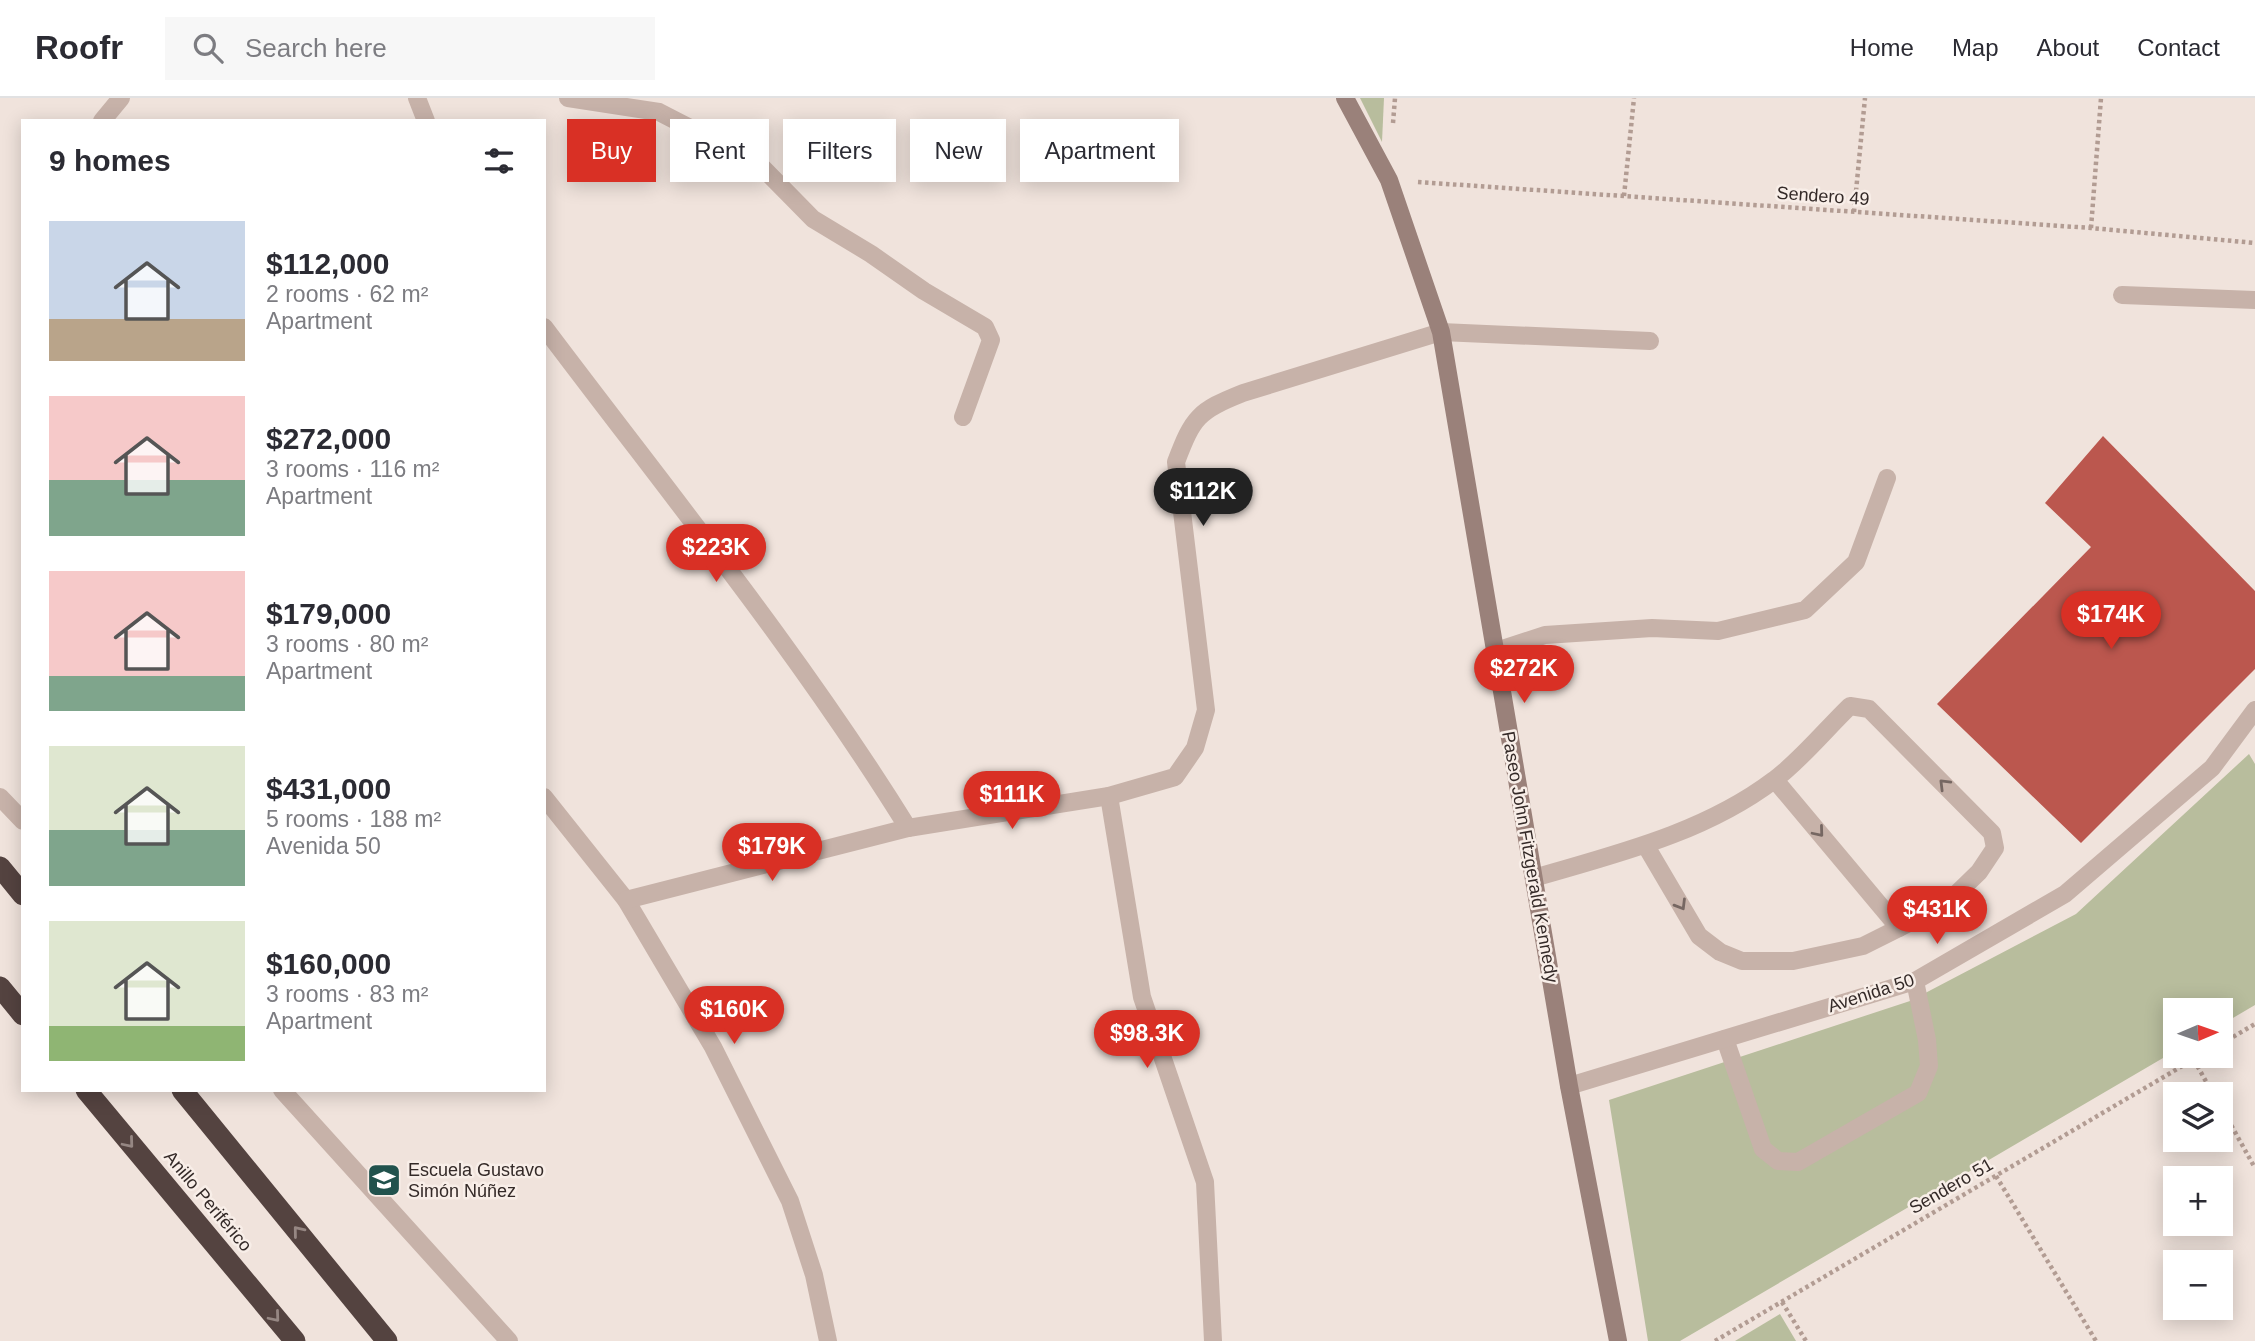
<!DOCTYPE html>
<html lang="en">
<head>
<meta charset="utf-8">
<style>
  :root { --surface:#fff; --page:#f7f7f7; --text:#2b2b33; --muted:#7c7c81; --line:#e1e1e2; --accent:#d93025 }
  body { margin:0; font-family:Helvetica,sans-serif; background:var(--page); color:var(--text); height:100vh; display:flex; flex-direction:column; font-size:26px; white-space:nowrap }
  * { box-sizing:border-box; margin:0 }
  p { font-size:23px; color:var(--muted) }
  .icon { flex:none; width:38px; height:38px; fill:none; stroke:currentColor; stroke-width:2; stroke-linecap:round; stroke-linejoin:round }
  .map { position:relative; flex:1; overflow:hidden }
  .drawer { position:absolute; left:21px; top:21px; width:525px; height:973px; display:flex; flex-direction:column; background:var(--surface); border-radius:0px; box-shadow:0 4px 18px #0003 }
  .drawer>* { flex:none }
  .top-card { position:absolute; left:567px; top:21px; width:665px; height:63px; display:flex; gap:14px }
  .needle { width:46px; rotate:88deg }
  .tools { position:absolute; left:2163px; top:900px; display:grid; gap:14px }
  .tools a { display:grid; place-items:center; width:70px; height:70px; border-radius:0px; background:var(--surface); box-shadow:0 4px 18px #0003; font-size:35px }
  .price { position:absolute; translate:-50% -60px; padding:0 16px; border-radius:24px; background:var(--accent); color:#fff; font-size:23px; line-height:46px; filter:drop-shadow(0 2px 4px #0008) }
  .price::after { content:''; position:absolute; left:50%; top:42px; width:21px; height:16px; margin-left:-10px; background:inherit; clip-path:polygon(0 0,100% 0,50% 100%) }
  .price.current { background:#222; color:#fff }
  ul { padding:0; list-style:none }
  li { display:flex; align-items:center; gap:21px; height:175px; padding:0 28px }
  li span { display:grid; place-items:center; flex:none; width:196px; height:140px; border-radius:0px; color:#555 }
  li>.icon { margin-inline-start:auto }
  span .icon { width:84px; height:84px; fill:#fffc; stroke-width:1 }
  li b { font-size:30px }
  h2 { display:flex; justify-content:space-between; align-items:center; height:84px; padding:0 28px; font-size:30px }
  .tag { padding:0 24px; border-radius:0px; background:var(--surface); box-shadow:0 4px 18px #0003; font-size:24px; line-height:63px }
  .tag.current { background:var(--accent); color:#fff }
  header { display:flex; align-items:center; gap:42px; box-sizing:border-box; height:98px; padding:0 35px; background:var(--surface); border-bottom:2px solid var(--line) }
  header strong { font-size:33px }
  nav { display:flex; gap:38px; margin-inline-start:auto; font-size:24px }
  .search { width:490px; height:63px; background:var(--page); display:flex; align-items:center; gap:18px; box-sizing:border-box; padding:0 24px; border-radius:0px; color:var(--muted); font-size:26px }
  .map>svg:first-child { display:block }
  .green { fill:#b8bd9d }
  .building { fill:#bb574e }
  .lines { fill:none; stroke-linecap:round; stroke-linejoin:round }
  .path { stroke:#b29c93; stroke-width:4.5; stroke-dasharray:3.5 3.5; stroke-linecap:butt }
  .lane { stroke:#c7b2a9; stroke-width:18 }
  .street { stroke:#c7b2a9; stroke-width:18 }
  .secondary { stroke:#9a817a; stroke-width:18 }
  .highway { stroke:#544340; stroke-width:21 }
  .oneway { stroke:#766762 }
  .oneway2 { stroke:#968783 }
  .labels { text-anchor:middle; stroke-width:5; stroke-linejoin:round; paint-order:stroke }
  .street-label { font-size:18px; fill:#342a28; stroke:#f8eee8 }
  .poi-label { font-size:18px; fill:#342a28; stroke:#f8eee8; text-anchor:start }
</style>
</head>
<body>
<header>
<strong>Roofr</strong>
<div class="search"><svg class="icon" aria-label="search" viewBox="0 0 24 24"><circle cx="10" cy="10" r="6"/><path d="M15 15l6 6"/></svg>Search here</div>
<nav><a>Home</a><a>Map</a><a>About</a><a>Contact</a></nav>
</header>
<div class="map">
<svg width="2255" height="1243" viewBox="0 0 2255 1243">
  <rect width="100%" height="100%" fill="#f0e3dc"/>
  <g class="green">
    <polygon points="1360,0 1384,0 1382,44"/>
    <polygon points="2249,656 2255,666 2255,907 2221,927 2221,912 2175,912 2175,953 1680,1243 1648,1243 1609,1002 1910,903 2076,816"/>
    <polygon points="1780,1216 1796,1243 1735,1243"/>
  </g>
  <polygon class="building" points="2103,338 2255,493 2255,571 2081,745 1937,606 2091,449 2045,405"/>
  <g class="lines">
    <g class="path">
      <polyline points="1393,25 1395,0"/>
      <polyline points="1418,84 2091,130 2255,145"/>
      <polyline points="1624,98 1634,0"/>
      <polyline points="1854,114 1865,0"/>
      <polyline points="2091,130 2101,0"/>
      <polyline points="2221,946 2255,926"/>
      <polyline points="2194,962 2213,996"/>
      <polyline points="2221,1009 2255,1070"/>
      <polyline points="1996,1078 2096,1243"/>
      <polyline points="1782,1204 1806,1243"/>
      <polyline points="1715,1243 2201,957"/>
    </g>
    <g class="lane">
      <polyline points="2122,197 2255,202"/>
      <polyline points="1441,234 1650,243"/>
      <polyline points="1496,553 1545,537 1652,530 1718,533 1805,512 1856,464 1887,380"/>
      <polyline points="0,699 23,723"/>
      <polyline points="1646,748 1699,838 1720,854 1742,863 1793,863 1863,848 1899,830"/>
      <path d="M1534,780C1616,756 1704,735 1774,682C1799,664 1827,630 1850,608L1869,611L1992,735L1995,750L1979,774L1946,806L1899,830L1775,682"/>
      <polyline points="1725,941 1763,1051 1778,1063 1798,1064 1918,995 1929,968 1927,942 1915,883"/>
      <polyline points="282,992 509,1243"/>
    </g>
    <g class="street">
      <polyline points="417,0 426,23"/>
      <polyline points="568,0 659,14 758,65 813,121 871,156 924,193 985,229 991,242 963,319"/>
      <polyline points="102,23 121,0"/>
      <path d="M544,229C668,394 799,554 908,730"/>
      <polyline points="1109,698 1142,899 1205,1084 1213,1243"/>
      <polyline points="544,699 626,802 713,949 790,1103 814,1177 828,1243"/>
      <path d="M626,802L908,730L1109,698L1175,679L1195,650L1206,612L1176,364C1193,319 1198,313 1243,295L1441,234"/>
      <polyline points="1569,988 1915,883 2065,796 2212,670 2255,612"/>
    </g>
    <polyline class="secondary" points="1345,0 1389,82 1441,234 1569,988 1618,1243"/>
    <g class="highway">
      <polyline points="0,769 23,797"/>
      <polyline points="0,889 23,917"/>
      <polyline points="86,992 295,1243"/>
      <polyline points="182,992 387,1243"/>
    </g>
  </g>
  <defs><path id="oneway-chevron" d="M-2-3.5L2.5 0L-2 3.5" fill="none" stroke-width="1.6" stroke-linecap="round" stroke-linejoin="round" transform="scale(1.75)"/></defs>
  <g class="oneway">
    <use href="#oneway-chevron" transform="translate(1944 686) rotate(-135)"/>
    <use href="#oneway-chevron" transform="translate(1819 734) rotate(50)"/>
    <use href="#oneway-chevron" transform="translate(1681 807) rotate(59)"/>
  </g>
  <g class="oneway2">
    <use href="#oneway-chevron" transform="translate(129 1045) rotate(50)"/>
    <use href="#oneway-chevron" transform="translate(298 1133) rotate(-129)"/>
    <use href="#oneway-chevron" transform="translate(275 1219) rotate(50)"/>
  </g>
  <defs>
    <g id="school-square" transform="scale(1.75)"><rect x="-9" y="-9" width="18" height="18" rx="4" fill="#21524d" stroke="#f8eee8"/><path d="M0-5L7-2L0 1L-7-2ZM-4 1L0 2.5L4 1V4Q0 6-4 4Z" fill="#fff"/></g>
  </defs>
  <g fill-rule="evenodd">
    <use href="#school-square" x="384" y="1082"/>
  </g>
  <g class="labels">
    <g class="street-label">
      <text transform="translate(1823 98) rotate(4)" y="6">Sendero 49</text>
      <text transform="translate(1530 759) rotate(80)" y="6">Paseo John Fitzgerald Kennedy</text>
      <text transform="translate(1871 895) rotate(-18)" y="6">Avenida 50</text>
      <text transform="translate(1951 1088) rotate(-30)" y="6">Sendero 51</text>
      <text transform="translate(208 1103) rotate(50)" y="6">Anillo Periférico</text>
    </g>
    <g class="poi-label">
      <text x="408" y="1078">Escuela Gustavo<tspan x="408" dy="21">Simón Núñez</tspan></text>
    </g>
  </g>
</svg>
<div class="tools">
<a><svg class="needle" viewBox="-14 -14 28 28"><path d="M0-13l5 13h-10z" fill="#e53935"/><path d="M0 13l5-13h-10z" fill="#7c7c81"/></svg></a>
<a><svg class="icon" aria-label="layers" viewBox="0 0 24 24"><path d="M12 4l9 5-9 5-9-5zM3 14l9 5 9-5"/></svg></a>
<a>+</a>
<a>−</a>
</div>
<b class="price current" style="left:1203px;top:430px">$112K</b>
<b class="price" style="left:716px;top:486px">$223K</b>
<b class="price" style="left:2111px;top:553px">$174K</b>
<b class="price" style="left:1524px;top:607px">$272K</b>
<b class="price" style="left:1012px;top:733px">$111K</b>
<b class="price" style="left:772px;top:785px">$179K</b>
<b class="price" style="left:1937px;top:848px">$431K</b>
<b class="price" style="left:734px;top:948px">$160K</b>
<b class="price" style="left:1147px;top:972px">$98.3K</b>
<div class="top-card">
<a class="tag current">Buy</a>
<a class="tag">Rent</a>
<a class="tag">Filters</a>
<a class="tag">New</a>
<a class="tag">Apartment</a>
</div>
<section class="drawer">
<h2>9 homes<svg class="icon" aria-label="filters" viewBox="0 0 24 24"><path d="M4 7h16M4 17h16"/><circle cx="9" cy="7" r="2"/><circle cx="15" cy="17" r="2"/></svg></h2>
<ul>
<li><span style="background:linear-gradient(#c9d6e8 70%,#b9a48a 0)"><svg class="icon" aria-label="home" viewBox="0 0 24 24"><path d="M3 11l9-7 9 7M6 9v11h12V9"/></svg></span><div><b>$112,000</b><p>2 rooms · 62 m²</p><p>Apartment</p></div></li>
<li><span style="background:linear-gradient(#f6c9c9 60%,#7fa58c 0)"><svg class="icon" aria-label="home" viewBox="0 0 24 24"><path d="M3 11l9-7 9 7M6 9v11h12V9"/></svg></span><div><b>$272,000</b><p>3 rooms · 116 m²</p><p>Apartment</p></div></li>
<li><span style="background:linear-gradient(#f6c9c9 75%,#7fa58c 0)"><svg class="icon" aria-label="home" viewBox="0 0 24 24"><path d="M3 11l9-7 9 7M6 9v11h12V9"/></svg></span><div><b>$179,000</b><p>3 rooms · 80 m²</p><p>Apartment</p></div></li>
<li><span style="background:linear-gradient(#dfe7d0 60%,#7fa58c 0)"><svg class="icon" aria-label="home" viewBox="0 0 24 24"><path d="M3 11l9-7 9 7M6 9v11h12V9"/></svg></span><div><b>$431,000</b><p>5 rooms · 188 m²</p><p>Avenida 50</p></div></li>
<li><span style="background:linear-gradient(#dfe7d0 75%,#8fb573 0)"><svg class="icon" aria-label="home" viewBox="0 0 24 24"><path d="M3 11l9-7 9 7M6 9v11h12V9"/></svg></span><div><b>$160,000</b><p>3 rooms · 83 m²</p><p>Apartment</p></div></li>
</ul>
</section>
</div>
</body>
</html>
